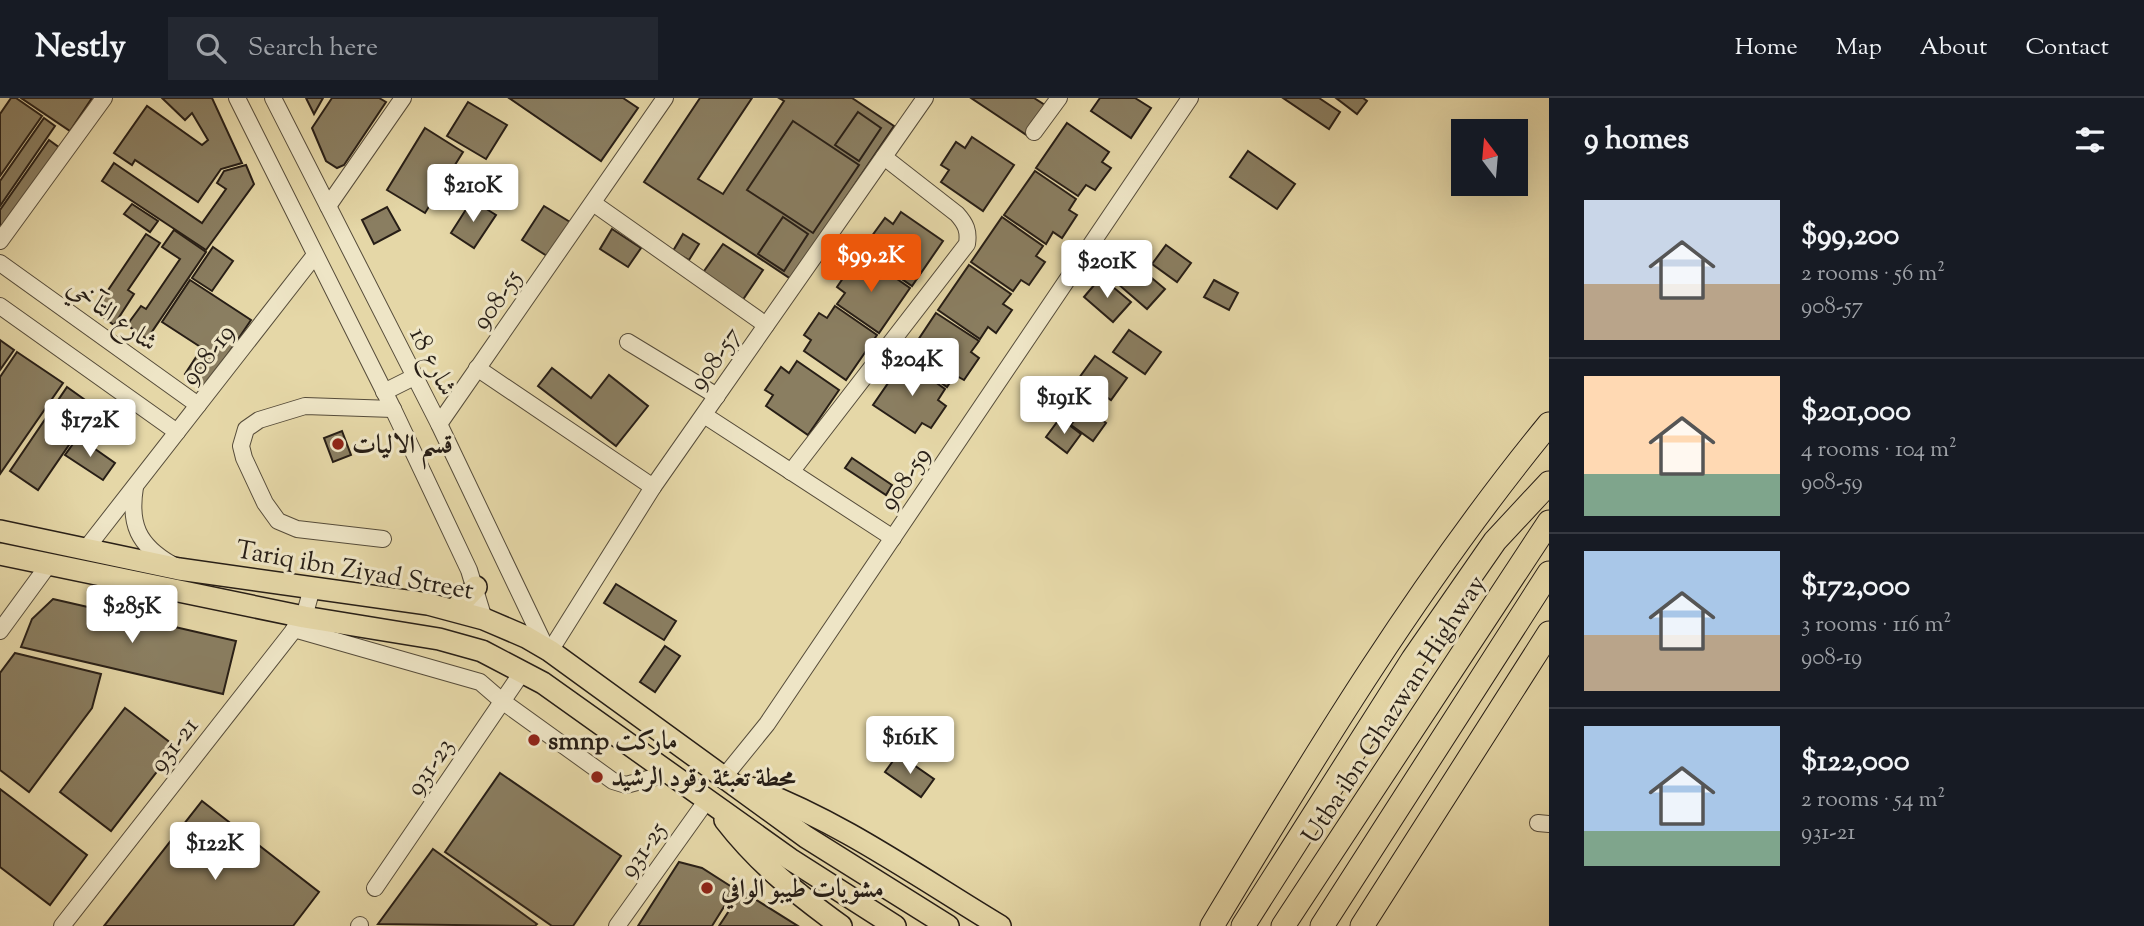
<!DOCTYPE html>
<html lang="en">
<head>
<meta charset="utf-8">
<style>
  :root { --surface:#171b24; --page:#242831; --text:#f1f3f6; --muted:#9ea1a6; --line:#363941; --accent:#ea580c }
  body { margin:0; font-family:"Sorts Mill Goudy",Amiri,serif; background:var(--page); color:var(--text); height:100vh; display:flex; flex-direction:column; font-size:26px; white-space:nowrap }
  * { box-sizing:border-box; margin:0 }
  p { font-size:23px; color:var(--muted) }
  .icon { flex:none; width:38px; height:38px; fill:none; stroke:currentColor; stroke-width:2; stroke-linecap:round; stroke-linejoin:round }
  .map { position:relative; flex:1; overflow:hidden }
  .panel { display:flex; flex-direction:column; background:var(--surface); width:595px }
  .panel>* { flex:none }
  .needle { width:46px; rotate:344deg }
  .fabs { position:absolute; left:1451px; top:21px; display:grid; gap:14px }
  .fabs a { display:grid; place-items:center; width:77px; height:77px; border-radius:0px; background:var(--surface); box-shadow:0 7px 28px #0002; font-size:35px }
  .price { position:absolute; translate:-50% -60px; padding:0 16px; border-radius:7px; background:#fff; color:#222; font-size:23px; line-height:46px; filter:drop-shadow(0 2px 4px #0008) }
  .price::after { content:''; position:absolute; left:50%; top:42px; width:21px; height:16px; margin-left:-10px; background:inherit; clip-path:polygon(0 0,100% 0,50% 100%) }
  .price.selected { background:var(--accent); color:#fff }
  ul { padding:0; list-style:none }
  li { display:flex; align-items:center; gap:21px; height:175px; padding:0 35px }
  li+li { border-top:2px solid var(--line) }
  li span { display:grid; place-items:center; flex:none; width:196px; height:140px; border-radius:0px; color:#555 }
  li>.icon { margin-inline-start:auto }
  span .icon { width:84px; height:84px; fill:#fffc; stroke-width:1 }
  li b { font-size:30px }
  h2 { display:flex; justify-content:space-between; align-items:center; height:84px; padding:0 35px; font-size:30px }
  header { display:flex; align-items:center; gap:42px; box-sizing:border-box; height:98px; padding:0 35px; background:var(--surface); border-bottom:2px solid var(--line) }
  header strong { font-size:33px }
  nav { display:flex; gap:38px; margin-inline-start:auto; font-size:24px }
  .search { width:490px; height:63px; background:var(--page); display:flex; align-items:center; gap:18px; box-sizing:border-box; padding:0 24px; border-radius:0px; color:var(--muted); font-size:26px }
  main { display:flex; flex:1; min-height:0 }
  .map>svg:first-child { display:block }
  .building { fill:#8a7e61; stroke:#271e16; stroke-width:2 }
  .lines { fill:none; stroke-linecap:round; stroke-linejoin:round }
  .minor-casing { stroke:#564c3a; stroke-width:18 }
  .major-casing { stroke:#271e16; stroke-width:24 }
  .highway-casing { stroke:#271e16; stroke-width:25 }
  .minor { stroke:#eee5c6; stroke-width:16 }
  .major { stroke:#e5d7a7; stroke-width:21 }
  .highway { stroke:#e5d7a7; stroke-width:23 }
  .poi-dot { fill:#8f2418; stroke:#eee5c6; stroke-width:2.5 }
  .labels { text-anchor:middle; stroke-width:6; stroke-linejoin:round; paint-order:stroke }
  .street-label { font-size:26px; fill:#271e16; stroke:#eee5c6 }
  .poi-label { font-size:26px; font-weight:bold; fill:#271e16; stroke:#eee5c6; text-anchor:start }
</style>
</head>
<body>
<header>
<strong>Nestly</strong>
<div class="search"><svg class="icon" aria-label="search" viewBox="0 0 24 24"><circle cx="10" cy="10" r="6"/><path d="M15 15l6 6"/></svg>Search here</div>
<nav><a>Home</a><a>Map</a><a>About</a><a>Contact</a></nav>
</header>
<main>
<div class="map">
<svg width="1549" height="828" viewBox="0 0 1549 828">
  <rect width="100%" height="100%" fill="#e5d7a7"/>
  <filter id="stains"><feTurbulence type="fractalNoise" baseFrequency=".00286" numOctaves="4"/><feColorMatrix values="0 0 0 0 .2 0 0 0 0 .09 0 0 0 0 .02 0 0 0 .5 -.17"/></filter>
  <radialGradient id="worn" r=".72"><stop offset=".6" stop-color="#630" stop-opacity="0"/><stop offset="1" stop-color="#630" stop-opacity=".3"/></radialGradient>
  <g class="building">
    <polygon points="11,0 16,0 42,18 0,78 0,16"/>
    <polygon points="21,0 92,0 70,33"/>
    <polygon points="162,0 212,0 242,65 221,71 198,104 135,62 132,67 114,55 147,8 202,47 208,42 192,15 185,22"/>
    <polygon points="306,0 323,0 314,16"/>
    <polygon points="332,0 379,0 386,4 344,67 337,70 326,63 312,30"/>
    <polygon points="509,0 623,0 638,10 601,63"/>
    <polygon points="700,0 752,0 698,81 723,96 784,3 779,0 852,0 894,28 791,181 644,84"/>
    <polygon points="971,0 1034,0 1048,9 1028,38"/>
    <polygon points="1100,0 1135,0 1151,10 1131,40 1091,13"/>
    <polygon points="1283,0 1319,0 1340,14 1329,31"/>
    <polygon points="1336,0 1363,0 1367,3 1357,16"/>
    <polygon points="468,4 507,27 486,61 447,38"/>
    <polygon points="858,14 881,30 859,63 835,47"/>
    <polygon points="44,20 55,28 0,108 0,83"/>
    <polygon points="793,23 859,67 813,135 747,92"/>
    <polygon points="1067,25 1109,54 1102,64 1111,70 1095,92 1086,87 1078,98 1036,70"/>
    <polygon points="425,30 463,54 425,115 387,92"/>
    <polygon points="972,39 1014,67 983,113 941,84 949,72 941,67 956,44 965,50"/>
    <polygon points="49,42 60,50 0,131 0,112"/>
    <polygon points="1248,53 1295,86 1277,111 1230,79"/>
    <polygon points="114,65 202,125 226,91 217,85 224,73 246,67 254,86 206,152 102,83"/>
    <polygon points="1035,73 1076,101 1069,112 1077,117 1062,140 1053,134 1046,146 1004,117"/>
    <polygon points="472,102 496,117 474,150 451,135"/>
    <polygon points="132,106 158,123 150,134 124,116"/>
    <polygon points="544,108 570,124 547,158 522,142"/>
    <polygon points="387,109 400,132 374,146 362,122"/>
    <polygon points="901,114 943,143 912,188 870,159 878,148 869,142 885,120 893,126"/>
    <polygon points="783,119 808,136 784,173 758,156"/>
    <polygon points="1002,119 1043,148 1036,158 1045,164 1029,187 1021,182 1013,193 971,164"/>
    <polygon points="612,131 641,150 628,169 600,151"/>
    <polygon points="174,132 206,154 147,241 127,227 141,208 146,211 180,161 162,149"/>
    <polygon points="146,136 160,145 128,192 134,196 114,227 94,213"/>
    <polygon points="683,136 699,146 689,162 673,153"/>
    <polygon points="723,146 763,172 742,203 702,176"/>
    <polygon points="1166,147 1191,165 1177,184 1152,166"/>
    <polygon points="213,149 233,163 212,193 192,180"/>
    <polygon points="868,161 910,190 879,235 837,206 845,195 837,189 852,167 860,172"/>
    <polygon points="1135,166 1165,191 1147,211 1118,186"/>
    <polygon points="969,167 1011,196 1003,206 1012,212 996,235 988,229 980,241 938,212"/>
    <polygon points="1101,179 1131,204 1113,224 1084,199"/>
    <polygon points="190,182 251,222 205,290 185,276 202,250 162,224"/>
    <polygon points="1214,182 1238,195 1229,212 1204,199"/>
    <polygon points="835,208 877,237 846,282 804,253 811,242 804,237 819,215 827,220"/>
    <polygon points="936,215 979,243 971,254 979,260 964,282 955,277 947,289 906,260"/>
    <polygon points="1129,232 1161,254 1145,276 1113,254"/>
    <polygon points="0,242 14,252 0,272"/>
    <polygon points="17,254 63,285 0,376 0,279"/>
    <polygon points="1095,258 1127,280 1111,302 1079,280"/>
    <polygon points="904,262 945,291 938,302 946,308 931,330 922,325 915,335 873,307"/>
    <polygon points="797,263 839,292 808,337 766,308 773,297 765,292 781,269 789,275"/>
    <polygon points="552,270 591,300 609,277 648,308 616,348 538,288"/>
    <polygon points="67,289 95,309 38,392 10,373"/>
    <polygon points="1085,309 1106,325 1093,343 1071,327"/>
    <polygon points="1060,320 1081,336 1067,355 1046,339"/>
    <polygon points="342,333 351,357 333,364 324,340"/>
    <polygon points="78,339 115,365 103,382 65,357"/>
    <polygon points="852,360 892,387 886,397 845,370"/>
    <polygon points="616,486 676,523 664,542 604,505"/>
    <polygon points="53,501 236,543 223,596 21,549 32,521"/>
    <polygon points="665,548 680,558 655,594 640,584"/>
    <polygon points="15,555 101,576 92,610 29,694 0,672 0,575"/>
    <polygon points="125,610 176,649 111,733 60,694"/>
    <polygon points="898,656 934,681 921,699 885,674"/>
    <polygon points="500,675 621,758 573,828 552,828 445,754"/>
    <polygon points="0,691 87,757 50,807 0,769"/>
    <polygon points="202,703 319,794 293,828 104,828"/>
    <polygon points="433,751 537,826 535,828 378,826"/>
    <polygon points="679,764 702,770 735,791 712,828 638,828"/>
    <polygon points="742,793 798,828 719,828"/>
  </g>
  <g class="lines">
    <g class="minor-casing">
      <g id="minor">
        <polyline points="237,0 393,311 469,472 484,521"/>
        <polyline points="273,0 439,326 546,550"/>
        <polyline points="1034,34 1059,0"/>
        <polyline points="593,105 766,227"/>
        <polyline points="328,108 403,0"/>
        <polyline points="0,143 104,0"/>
        <polyline points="0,165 198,307"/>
        <polyline points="0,208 177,334"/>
        <polyline points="628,244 717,298"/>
        <polyline points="477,270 653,389"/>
        <polyline points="384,294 414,279"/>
        <polyline points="704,317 893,440"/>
        <polyline points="439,326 665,0"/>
        <path d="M791,374L967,146C969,133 966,126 957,116L884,59"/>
        <path d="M135,389C129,426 138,447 171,466"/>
        <polyline points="383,441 297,431 278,423 265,405 244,360 241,348 246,331 259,322 305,308 393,311"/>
        <polyline points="85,452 315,157"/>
        <polyline points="294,531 480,584 502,603 613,683 626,687 670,675"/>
        <polyline points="0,533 49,466"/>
        <polyline points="550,553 653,389 925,0"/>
        <polyline points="724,679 767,626 1190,0"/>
        <polyline points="1538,725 1549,726"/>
        <polyline points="375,790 523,573"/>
        <polyline points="62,828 304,519 312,490"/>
        <polyline points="359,828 360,827"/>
        <polyline points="617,828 707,702"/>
      </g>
    </g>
    <g class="major-casing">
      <g id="major">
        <polyline points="0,433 179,471 428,506 484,521 526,539 550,553 806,739 948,828"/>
        <polyline points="0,456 304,519 439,541 482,553 543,585 790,761 895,828"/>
        <polyline points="454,512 476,489"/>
        <path d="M751,690C839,722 920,780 1000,828"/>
        <path d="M725,722C759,766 797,796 841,828"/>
      </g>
    </g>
    <g class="highway-casing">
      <g id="highway">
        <path d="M1212,828C1316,655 1421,482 1549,326"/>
        <polyline points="1243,828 1413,561 1495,443 1549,385"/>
        <polyline points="1283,828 1549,424"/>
        <polyline points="1322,828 1549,475"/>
        <polyline points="1362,828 1549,535"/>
      </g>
    </g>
    <use href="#minor" class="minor"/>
    <use href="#major" class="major"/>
    <use href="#highway" class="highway"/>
  </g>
  <g class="poi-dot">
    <circle cx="338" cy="346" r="7"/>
    <circle cx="534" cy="642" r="7"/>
    <circle cx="597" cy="679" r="7"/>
    <circle cx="707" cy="790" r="7"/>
  </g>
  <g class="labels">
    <g class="street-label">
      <text transform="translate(496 201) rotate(-55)" y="9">908-55</text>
      <text transform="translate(113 216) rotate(36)" y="9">شارع التآخي</text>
      <text transform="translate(207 256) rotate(-52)" y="9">908-19</text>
      <text transform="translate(714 260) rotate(-55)" y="9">908-57</text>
      <text transform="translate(434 263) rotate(63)" y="9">شارع 18</text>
      <text transform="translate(904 380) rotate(-56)" y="9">908-59</text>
      <text transform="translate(355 471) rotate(10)" y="9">Tariq ibn Ziyad Street</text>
      <text transform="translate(1393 611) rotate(-57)" y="9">Utba ibn Ghazwan Highway</text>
      <text transform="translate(173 646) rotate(-52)" y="9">931-21</text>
      <text transform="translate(429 668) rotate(-56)" y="9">931-23</text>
      <text transform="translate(642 751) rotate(-55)" y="9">931-25</text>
    </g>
    <g class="poi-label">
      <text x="352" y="355">قسم الاليات</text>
      <text x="548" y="651">smnp ماركت</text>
      <text x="611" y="688">محطة تعبئة وقود الرشيد</text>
      <text x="721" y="799">مشويات طيبو الوافي</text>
    </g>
  </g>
  <rect width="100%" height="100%" filter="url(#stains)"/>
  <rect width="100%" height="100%" fill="url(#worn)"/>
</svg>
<div class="fabs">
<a><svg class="needle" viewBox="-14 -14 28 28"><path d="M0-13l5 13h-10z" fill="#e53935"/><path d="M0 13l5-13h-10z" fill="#9ea1a6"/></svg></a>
</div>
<b class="price" style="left:473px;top:126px">$210K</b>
<b class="price selected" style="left:871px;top:196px">$99.2K</b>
<b class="price" style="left:1107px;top:202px">$201K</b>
<b class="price" style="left:912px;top:300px">$204K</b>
<b class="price" style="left:1064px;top:338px">$191K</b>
<b class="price" style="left:90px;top:361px">$172K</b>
<b class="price" style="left:132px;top:547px">$285K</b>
<b class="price" style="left:910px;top:678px">$161K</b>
<b class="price" style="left:215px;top:784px">$122K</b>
</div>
<section class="panel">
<h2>9 homes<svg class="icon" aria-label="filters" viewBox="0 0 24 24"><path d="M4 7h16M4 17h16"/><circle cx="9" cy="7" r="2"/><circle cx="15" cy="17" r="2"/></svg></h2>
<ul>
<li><span style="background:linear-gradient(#c9d6e8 60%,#b9a48a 0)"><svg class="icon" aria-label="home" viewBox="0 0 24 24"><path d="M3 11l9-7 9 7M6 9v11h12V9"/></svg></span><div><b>$99,200</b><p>2 rooms · 56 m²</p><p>908-57</p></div></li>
<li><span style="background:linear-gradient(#ffd9b3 70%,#7fa58c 0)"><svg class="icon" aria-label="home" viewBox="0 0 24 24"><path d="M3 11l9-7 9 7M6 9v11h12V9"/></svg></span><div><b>$201,000</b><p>4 rooms · 104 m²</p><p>908-59</p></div></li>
<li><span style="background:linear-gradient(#a9c7e8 60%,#b9a48a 0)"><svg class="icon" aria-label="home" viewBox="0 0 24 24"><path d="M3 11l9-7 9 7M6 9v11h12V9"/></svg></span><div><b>$172,000</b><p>3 rooms · 116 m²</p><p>908-19</p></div></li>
<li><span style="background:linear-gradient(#a9c7e8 75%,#7fa58c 0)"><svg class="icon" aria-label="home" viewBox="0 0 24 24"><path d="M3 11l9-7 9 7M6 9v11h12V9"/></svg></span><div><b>$122,000</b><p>2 rooms · 54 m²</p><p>931-21</p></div></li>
</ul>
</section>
</main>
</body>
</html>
